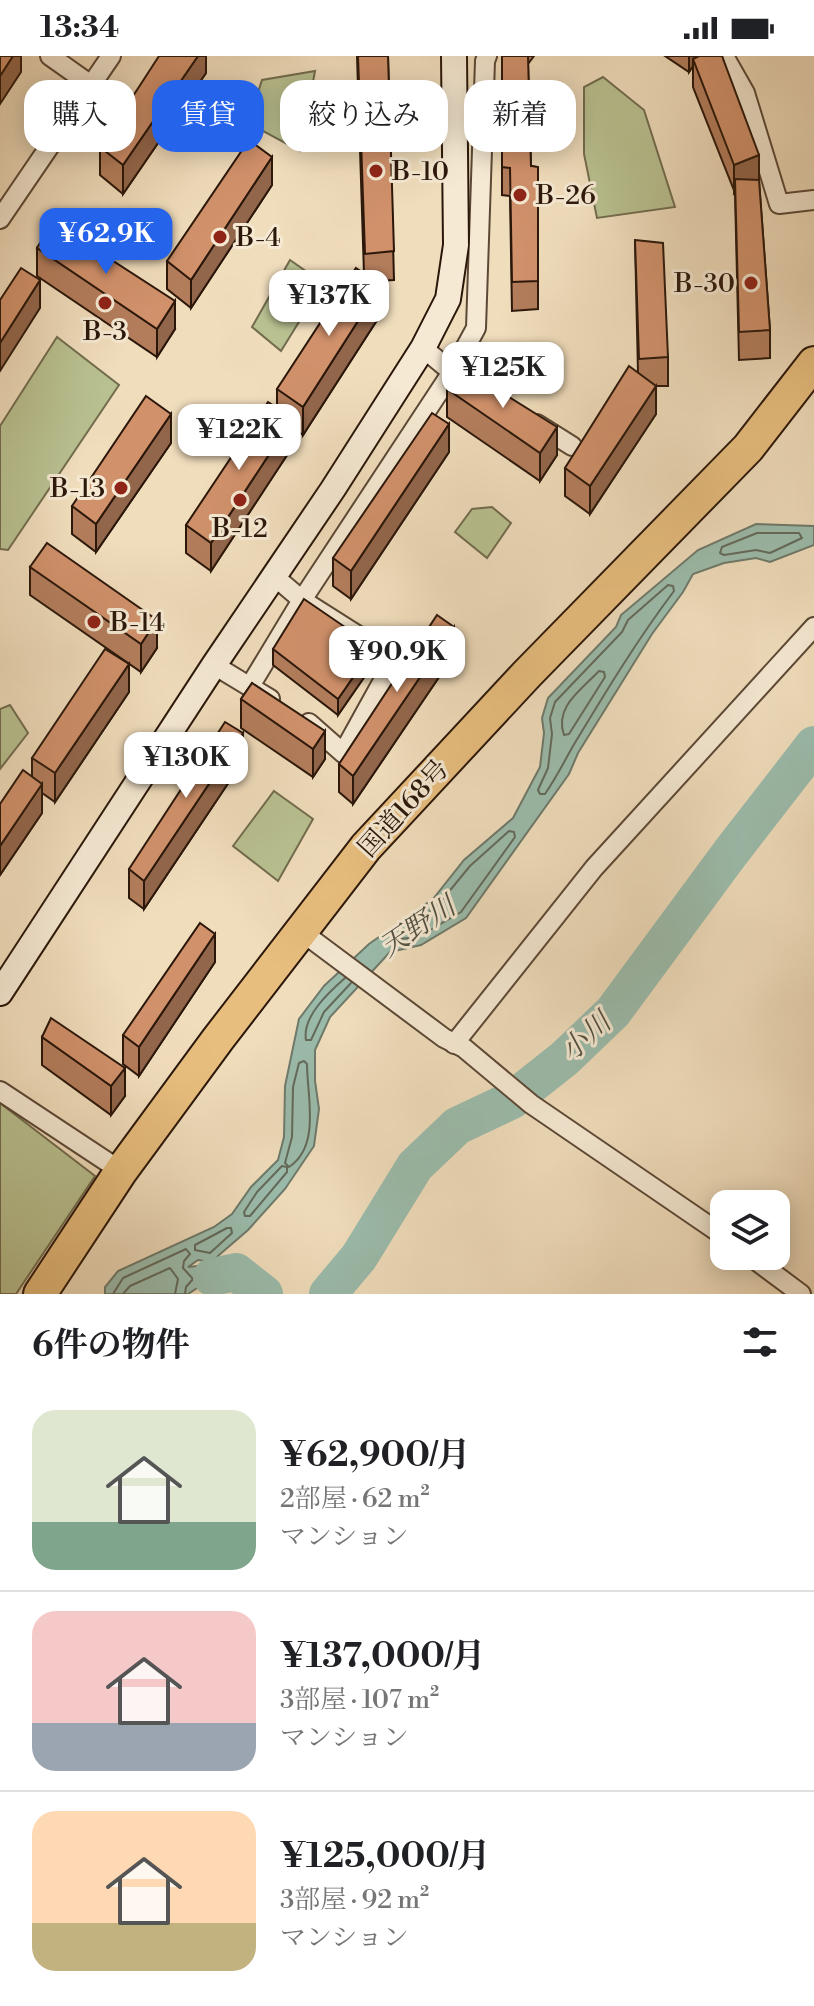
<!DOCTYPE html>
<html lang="ja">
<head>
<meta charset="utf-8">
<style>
  :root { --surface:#fff; --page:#f6f6f6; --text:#202124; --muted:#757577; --line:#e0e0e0; --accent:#2563eb }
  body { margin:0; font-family:"Libre Bodoni","Noto Serif JP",serif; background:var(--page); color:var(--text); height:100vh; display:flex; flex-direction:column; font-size:30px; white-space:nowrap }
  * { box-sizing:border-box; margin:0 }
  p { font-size:26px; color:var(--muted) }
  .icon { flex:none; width:44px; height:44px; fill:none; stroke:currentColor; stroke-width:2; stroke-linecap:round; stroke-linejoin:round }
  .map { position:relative; height:1238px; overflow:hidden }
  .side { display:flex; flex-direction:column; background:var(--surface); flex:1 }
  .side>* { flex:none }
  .guide { position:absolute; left:24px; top:24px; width:766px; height:72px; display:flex; gap:16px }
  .buttons { position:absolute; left:710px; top:1134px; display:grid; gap:16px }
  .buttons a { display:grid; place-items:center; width:80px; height:80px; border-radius:16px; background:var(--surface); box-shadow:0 4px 20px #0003; font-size:40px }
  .price { position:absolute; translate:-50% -68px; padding:0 18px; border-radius:16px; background:#fff; color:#222; font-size:26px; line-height:52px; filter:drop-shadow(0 2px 4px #0008) }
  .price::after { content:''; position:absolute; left:50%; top:48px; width:24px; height:18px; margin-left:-12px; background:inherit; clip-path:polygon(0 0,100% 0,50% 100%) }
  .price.on { background:var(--accent); color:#fff }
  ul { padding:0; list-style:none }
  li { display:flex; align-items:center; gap:24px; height:200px; padding:0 32px }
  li+li { border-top:2px solid var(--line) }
  li span { display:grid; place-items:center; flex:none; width:224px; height:160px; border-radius:24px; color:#555 }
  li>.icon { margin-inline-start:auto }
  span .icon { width:96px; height:96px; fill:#fffc; stroke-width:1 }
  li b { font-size:34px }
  h2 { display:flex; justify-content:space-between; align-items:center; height:96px; padding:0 32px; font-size:34px }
  .chip { padding:0 28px; border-radius:24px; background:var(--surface); box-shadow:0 4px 20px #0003; font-size:28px; line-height:72px }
  .chip.on { background:var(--accent); color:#fff }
  .status { display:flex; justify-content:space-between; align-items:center; height:56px; padding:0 40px; background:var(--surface); direction:ltr }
  .status svg { height:22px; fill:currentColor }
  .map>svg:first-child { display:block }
  .green { fill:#b9c191; stroke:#726c4e; stroke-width:2 }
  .water { fill:#9bbcac; stroke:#6e7a6b; stroke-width:2 }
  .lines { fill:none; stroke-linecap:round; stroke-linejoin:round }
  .shore { stroke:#636a5b; stroke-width:2 }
  .river { stroke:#9bbcac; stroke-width:38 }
  .street-casing { stroke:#5c4836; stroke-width:22 }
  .secondary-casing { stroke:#2b170a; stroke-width:28 }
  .highway-casing { stroke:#2b170a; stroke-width:36 }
  .street { stroke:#f5e9d3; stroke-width:18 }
  .secondary { stroke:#f5e9d3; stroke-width:24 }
  .highway { stroke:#e8be7e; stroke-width:32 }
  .wall { fill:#b37d5c; stroke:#2b170a; stroke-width:2 }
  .shaded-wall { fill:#92664b; stroke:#2b170a; stroke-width:2 }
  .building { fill:#d0916b; stroke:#2b170a; stroke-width:2 }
  .poi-dot { fill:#8f2418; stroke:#f5e9d3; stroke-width:3 }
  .labels { text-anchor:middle; stroke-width:6; stroke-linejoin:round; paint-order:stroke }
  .poi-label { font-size:26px; fill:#2b170a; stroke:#f5e9d3; text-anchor:start }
  .street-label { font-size:26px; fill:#2b170a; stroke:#f5e9d3 }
  .water-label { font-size:28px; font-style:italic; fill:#525143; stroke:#f5e9d3 }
</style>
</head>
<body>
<div class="status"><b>13:34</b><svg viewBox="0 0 49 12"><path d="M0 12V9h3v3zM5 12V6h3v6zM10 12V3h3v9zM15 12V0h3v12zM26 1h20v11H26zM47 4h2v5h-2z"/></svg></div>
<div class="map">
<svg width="814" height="1238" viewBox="0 0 814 1238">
  <rect width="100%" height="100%" fill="#f0ddbc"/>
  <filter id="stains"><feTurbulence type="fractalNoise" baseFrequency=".0025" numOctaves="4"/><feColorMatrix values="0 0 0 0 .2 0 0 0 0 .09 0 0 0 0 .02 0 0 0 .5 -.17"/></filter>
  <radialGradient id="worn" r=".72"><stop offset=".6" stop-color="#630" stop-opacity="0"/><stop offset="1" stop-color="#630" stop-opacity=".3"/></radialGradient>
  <g class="green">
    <polygon points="315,15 300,95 248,67 262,24"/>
    <polygon points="603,21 644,54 675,151 597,162 584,98 584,31"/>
    <polygon points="290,204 323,227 281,295 252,271"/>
    <polygon points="57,281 119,329 8,494 0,493 0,370"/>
    <polygon points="492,451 511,467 487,502 455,476 472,453"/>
    <polygon points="10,649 28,677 0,713 0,653"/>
    <polygon points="274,735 313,763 278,825 233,790"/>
    <polygon points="0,1047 95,1120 16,1238 0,1238"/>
  </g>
  <polygon class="water" points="756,468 814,470 814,489 770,506 756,502 724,507 693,518 683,536 652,578 578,697 569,718 466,862 421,889 390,896 330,961 315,994 315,1025 319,1053 314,1090 285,1133 248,1174 211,1206 198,1204 188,1211 235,1206 262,1228 256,1238 235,1223 205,1227 188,1238 105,1238 105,1231 118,1215 214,1171 232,1158 251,1131 278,1104 284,1081 285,1030 299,963 324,930 369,888 433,843 464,804 513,762 540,711 544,677 542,662 548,642 616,571 621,559 698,494"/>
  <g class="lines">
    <g class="shore">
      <polygon points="757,477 799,477 802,482 770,497 756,494 724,499 720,497 722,491"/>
      <path d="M668,529L673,530L674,535C637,584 605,637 573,690C564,706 556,722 545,738H540L538,734L548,712L552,678L550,662L555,646L622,576L628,564Z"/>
      <path d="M599,615L604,616L605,621L569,678L564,679C554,651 581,634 599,615Z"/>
      <polygon points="509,775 514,776 515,781 461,856 418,881 400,883 400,878 438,849 470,810"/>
      <path d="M345,922C328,937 302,961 306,984H311L324,956L351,927"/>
      <path d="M304,1005L307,1008C307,1040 321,1090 289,1111L285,1107L292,1081L293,1031L299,1007Z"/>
      <polygon points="282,1110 287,1111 287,1116 250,1160 245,1160 244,1156 257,1136"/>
      <polygon points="227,1172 231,1172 232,1177 210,1197 195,1194 195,1189"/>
      <polyline points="113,1238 123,1222 186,1193 190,1198 184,1205 183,1212 193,1223 186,1231 185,1238"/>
      <polyline points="123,1238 130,1230 170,1212 178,1223 175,1238"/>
    </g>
    <g class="river">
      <polyline points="212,1221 236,1216 264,1238"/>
      <polyline points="328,1238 359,1201 415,1110 457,1070 512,1044 565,1002 613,956 731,796 814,689"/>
    </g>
    <g class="street-casing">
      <g id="street">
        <polyline points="50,0 91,29"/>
        <polyline points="724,0 745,37 779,148 814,144"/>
        <polyline points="0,163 111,0"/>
        <polyline points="423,292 452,316 476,272 485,5 487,0"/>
        <polyline points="537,368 572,390"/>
        <polyline points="275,521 302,544 452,316 475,330"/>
        <polyline points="214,609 270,643"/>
        <polyline points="250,630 302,544 395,603 343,697 309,667"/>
        <polyline points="302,876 444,982 464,992 531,1048 724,1180"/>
        <polyline points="454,988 594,812 814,571"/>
        <polyline points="0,1035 121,1115"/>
        <polyline points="750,1200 801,1238"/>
      </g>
    </g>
    <g class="secondary-casing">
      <polyline id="secondary" points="0,937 214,609 333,433 423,292 448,243 456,189 454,0"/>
    </g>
    <g class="highway-casing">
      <polyline id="highway" points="40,1238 121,1115 218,983 366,791 527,618 748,392 814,307"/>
    </g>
    <use href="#street" class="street"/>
    <use href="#secondary" class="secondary"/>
    <use href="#highway" class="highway"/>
  </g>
  <g class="wall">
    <polygon points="206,0 206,17 123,138 100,119 100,91"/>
    <polygon points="357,0 388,0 394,224 375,225 381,258 303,379 293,372 293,390 211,515 186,497 186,469 277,352 277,333 364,218"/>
    <polygon points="502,0 534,0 528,8 531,110 538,111 538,253 512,255 510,140 502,139"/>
    <polygon points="665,0 722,0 759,125 770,274 770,302 739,304 735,137 693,31 693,10 689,16"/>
    <polygon points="272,129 191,252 167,233 167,205"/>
    <polygon points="635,184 668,301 668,330 656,330 656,358 590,458 565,440 565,412 638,317"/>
    <polygon points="37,192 175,273 157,301 37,220"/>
    <polygon points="447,333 557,399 540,425 447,361"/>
    <polygon points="171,387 96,496 72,478 72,450"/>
    <polygon points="449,396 351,543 333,530 333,502"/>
    <polygon points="30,511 157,592 141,616 30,539"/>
    <polygon points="273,593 374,607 338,659 273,609"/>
    <polygon points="454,599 353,748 339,736 339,708"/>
    <polygon points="252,627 325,703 313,721 241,672 241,643"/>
    <polygon points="129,636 55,746 42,737 42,757 0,819 0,748 32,721 32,702"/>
    <polygon points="243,705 144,853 129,842 129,813"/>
    <polygon points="215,906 139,1020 123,1008 123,979"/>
    <polygon points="42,981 125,1040 111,1059 42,1009"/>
  </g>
  <g class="shaded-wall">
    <polygon points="13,0 21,0 21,16 0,48 0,20"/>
    <polygon points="198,0 206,0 206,17 123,138 123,109"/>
    <polygon points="689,0 700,0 693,3 693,10 689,16"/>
    <polygon points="759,99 759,127 734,138 734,109"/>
    <polygon points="272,101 272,129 191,252 191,224"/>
    <polygon points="40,224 40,252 0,315 0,287"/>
    <polygon points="381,229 381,258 303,379 303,351"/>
    <polygon points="175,245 175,273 157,301 157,273"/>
    <polygon points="656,330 656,358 590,458 590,430"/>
    <polygon points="171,358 171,387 96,496 96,468"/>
    <polygon points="293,362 293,390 211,515 211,487"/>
    <polygon points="449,368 449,396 351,543 351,515"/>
    <polygon points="557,371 557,399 540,425 540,397"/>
    <polygon points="157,564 157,592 141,616 141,588"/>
    <polygon points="454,571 454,599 353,748 353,720"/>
    <polygon points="374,591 374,607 338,659 338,643"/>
    <polygon points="129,608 129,636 55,746 55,717"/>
    <polygon points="325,675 325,703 313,721 313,693"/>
    <polygon points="243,677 243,705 144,853 144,825"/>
    <polygon points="42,728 42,757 0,819 0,790"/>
    <polygon points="215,878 215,906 139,1020 139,991"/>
    <polygon points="125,1012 125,1040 111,1059 111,1030"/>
  </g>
  <g class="building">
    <polygon points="0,0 13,0 0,20"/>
    <polygon points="159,0 198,0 123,109 100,91"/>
    <polygon points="358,0 388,0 394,195 365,198"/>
    <polygon points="502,0 528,0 531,110 538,111 538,225 512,226 510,112 502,111"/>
    <polygon points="699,0 722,0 759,99 734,109 693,3"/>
    <polygon points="249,84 272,101 191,224 167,205"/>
    <polygon points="735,123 759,124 770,274 739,276"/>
    <polygon points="53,166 175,245 157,273 37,192"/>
    <polygon points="635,184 663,187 668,301 639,303"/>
    <polygon points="21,212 40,224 0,287 0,244"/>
    <polygon points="356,212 381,229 303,351 277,333"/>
    <polygon points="629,310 656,330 590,430 565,412"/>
    <polygon points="461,311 557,371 540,397 447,333"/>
    <polygon points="146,340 171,358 96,468 72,450"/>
    <polygon points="268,346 293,362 211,487 186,469"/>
    <polygon points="432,357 449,368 351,515 333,502"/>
    <polygon points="47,487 157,564 141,588 30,511"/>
    <polygon points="304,543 374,591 338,643 273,593"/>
    <polygon points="437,559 454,571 353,720 339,708"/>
    <polygon points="105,593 129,608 55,717 32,702"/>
    <polygon points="252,627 325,675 313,693 241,643"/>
    <polygon points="225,666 243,677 144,825 129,813"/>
    <polygon points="23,714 42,728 0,790 0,748"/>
    <polygon points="200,867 215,878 139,991 123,979"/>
    <polygon points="51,962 125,1012 111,1030 42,981"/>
  </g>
  <g class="poi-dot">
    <circle cx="376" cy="115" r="8"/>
    <circle cx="520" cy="139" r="8"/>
    <circle cx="220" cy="181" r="8"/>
    <circle cx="751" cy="227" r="8"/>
    <circle cx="105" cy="247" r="8"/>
    <circle cx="121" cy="432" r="8"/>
    <circle cx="240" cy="444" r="8"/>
    <circle cx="94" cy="566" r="8"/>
  </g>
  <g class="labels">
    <g class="poi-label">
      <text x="392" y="124">B-10</text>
      <text x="536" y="148">B-26</text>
      <text x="236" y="190">B-4</text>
      <text x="735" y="236" text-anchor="end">B-30</text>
      <text x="105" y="284" text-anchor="middle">B-3</text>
      <text x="105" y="441" text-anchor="end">B-13</text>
      <text x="240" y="481" text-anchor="middle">B-12</text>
      <text x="110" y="575">B-14</text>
    </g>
    <g class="street-label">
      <text transform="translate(403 752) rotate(-48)" y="9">国道168号</text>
    </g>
    <g class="water-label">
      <text transform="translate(417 870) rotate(-34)" y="10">天野川</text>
      <text transform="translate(585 980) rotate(-42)" y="10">小川</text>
    </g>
  </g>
  <rect width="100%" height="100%" filter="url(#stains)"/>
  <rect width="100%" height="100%" fill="url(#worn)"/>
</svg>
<div class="buttons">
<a><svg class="icon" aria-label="layers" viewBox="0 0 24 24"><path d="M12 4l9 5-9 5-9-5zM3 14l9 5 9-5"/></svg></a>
</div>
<b class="price on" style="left:106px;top:220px">¥62.9K</b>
<b class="price" style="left:329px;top:282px">¥137K</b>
<b class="price" style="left:503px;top:354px">¥125K</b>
<b class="price" style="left:239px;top:416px">¥122K</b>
<b class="price" style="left:397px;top:638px">¥90.9K</b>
<b class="price" style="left:186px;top:744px">¥130K</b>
<div class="guide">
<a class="chip">購入</a>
<a class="chip on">賃貸</a>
<a class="chip">絞り込み</a>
<a class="chip">新着</a>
</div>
</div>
<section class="side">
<h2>6件の物件<svg class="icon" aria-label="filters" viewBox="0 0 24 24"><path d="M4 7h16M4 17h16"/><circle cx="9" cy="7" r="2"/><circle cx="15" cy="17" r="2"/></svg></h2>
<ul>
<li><span style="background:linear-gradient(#dfe7d0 70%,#7fa58c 0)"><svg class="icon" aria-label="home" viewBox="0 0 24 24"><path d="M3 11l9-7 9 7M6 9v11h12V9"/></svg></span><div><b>¥62,900/月</b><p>2部屋 · 62 m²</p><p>マンション</p></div></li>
<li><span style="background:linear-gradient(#f6c9c9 70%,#9aa5b1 0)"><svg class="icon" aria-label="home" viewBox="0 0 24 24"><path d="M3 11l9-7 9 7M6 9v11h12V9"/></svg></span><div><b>¥137,000/月</b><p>3部屋 · 107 m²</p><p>マンション</p></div></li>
<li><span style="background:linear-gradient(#ffd9b3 70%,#c2b280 0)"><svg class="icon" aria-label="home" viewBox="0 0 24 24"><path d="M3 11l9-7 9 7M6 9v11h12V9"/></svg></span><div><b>¥125,000/月</b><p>3部屋 · 92 m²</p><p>マンション</p></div></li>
</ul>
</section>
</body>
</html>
